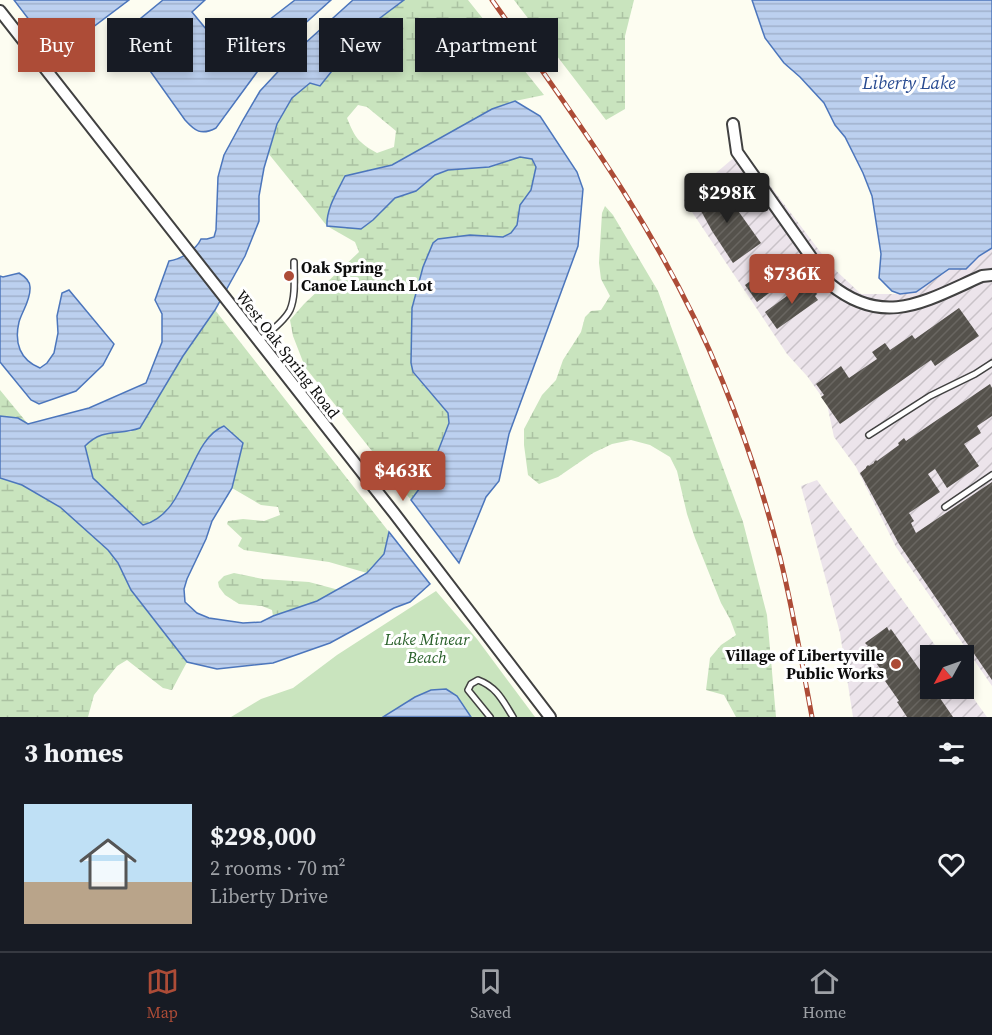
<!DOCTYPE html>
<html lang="en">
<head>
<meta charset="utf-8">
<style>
  :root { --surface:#171b24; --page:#20242c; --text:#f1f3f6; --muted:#9ea1a6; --line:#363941; --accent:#ad4c37 }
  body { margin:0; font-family:"Source Serif 4",serif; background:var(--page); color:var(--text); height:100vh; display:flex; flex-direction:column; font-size:22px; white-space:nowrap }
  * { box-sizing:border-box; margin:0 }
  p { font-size:20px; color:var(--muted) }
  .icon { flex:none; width:33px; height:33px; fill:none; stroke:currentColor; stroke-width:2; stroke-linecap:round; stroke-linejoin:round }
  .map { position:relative; height:717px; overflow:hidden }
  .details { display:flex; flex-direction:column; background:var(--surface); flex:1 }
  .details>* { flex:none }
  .top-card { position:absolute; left:18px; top:18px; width:600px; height:54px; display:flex; gap:12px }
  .needle { width:39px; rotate:230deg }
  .tools { position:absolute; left:920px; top:645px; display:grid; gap:12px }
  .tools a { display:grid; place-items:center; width:54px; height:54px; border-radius:0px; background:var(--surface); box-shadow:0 3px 9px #0003; font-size:30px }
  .price { position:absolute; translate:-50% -51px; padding:0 14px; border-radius:6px; background:var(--accent); color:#fff; font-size:20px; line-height:39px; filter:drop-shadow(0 2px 3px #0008) }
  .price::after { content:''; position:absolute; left:50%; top:36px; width:18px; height:14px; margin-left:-9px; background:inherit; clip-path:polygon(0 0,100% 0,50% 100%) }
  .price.current { background:#222; color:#fff }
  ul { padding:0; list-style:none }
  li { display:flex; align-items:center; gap:18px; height:150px; padding:0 24px }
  li span { display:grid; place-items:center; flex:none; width:168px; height:120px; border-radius:0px; color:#555 }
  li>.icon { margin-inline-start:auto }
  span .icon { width:72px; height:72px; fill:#fffc; stroke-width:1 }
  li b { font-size:26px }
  h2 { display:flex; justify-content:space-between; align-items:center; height:72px; padding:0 24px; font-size:26px }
  .tag { padding:0 21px; border-radius:0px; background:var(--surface); box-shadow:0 3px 9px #0003; font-size:21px; line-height:54px }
  .tag.current { background:var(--accent); color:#fff }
  .tab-bar { display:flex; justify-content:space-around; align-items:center; height:84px; border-top:2px solid var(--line); background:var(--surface); font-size:16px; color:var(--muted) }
  .tab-bar a { display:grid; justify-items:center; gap:3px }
  .tab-bar .current { color:var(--accent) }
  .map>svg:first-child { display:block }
  .industrial { fill:url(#industrial-furrows) }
  .green { fill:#c9e4be }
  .wetland { fill:url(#wetland-marsh); fill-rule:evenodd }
  .water { fill:url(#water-rules); stroke:#4c76bc; stroke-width:1.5 }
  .building { fill:url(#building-hatch) }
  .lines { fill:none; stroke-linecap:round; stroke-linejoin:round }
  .service-casing { stroke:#414141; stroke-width:8 }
  .minor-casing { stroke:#414141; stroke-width:14 }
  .service { stroke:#fff; stroke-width:5 }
  .minor { stroke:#fff; stroke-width:10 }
  .rail-casing { stroke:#ad4c37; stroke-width:5 }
  .rail { stroke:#fff; stroke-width:3; stroke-dasharray:9; stroke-linecap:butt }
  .poi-dot { fill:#ad4c37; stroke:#fff; stroke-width:2 }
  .labels { text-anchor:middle; stroke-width:6; stroke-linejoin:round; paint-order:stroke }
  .poi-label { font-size:16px; font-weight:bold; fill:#0e0e0e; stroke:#fff; text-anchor:start }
  .street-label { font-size:16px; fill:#0e0e0e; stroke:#fff }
  .park-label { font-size:16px; font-style:italic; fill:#265e27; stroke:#fff }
  .water-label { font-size:18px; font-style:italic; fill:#274a91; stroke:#fff }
</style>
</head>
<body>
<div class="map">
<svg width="992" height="717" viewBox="0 0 992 717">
  <defs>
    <pattern id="industrial-furrows" width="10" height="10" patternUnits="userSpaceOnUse" patternTransform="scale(1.5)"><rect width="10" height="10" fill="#ece4eb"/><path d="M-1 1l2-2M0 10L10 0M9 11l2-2" fill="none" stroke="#c9c2c8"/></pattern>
    <pattern id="wetland-marsh" width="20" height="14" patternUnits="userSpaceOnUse" patternTransform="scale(1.5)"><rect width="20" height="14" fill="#c9e4be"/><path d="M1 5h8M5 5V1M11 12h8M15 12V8" fill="none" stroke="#abc2a2"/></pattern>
    <pattern id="water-rules" width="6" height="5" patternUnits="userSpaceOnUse" patternTransform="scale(1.5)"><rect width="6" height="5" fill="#bcd0ef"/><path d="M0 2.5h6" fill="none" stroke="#a0b1cc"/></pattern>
    <pattern id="building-hatch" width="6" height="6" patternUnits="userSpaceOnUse" patternTransform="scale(1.5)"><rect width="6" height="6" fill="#55524c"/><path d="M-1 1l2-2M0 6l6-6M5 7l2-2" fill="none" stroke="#696661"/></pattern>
  </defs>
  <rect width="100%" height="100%" fill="#fdfdf1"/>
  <g class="industrial">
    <polygon points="743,150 831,266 861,294 900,294 916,292 949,269 966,269 979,256 992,248 992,686 896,547 856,467 834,437 827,404 807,376 787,354 684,200"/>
    <polygon points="817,480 942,655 930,656 930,688 963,688 963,684 987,717 853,717 840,633 801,486"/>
  </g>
  <polygon class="green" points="436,591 477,639 535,717 460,717 431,691 412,699 385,717 231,717 261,699 293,688 337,655"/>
  <g class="wetland">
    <path d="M404,0H468L544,95L515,101L492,109L392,165L345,176L334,197L327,218L361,229L373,220L395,198L416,191L435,175L448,170L489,167L520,157L532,159L536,167L531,190L520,205L517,225L511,233L503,237L470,235L412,308L411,363L413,373L448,413L449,423L428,477L411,500L305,367L293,336L290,320L304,304L359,252L355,242L327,226L268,153L277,124L292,98L310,83L320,86L359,37L380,18ZM358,105L367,107L396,131L394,147L377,153C358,142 355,138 347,118Z"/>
    <polygon points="514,0 634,0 625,36 625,109 606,120"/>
    <polygon points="605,206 613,215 658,291 743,522 767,615 776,717 736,717 724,695 706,690 710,658 721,645 736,635 730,619 721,603 695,538 687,514 677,471 670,457 650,445 631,440 612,444 593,453 558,477 539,484 528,475 524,445 524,429 542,395 556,380 563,360 581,332 585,317 591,311 601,310 610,296 601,279 599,263 602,213"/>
    <path d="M215,310L389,532L384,554L367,573L329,562L244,550L238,546L242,538L227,524L228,521L243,519L264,521L280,515L278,507L261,505L232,488L243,443L204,442C194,464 173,512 152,523C149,524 146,524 143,525L93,478L85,446C100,432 112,432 131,432Z"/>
    <polygon points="0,390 28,424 18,418 0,416"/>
    <polygon points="0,478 22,485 60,507 108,550 118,563 131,590 187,662 172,690 163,688 127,660 117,666 94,695 88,717 0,717"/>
    <polygon points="234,573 263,579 309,582 339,590 317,601 273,616 272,610 262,606 239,604 225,595 219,587 218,582 224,576"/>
  </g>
  <g class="water">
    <polygon points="14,0 129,0 56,55"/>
    <path d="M163,0H205L192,12L230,58L269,20L295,0H331L268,57L216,128C201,136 195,131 185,120L123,33Z"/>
    <path d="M353,0H404L380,18L359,37L320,86L310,83L292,98L277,124L264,168L259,196V221L245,256L215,310L183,356L140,428C118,436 104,427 85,446L93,478L143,525C188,514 188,440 224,426L243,443L232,488L212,521L206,539L187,579L184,589L185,602L197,613L209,618L243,623L261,622L273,616L317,601L367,573L384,554L389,532L430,584L410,602L394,608L330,643L273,663L217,669L187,662L131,590L118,563L108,550L60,507L22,485L0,478V416L18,418L28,424L89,408L146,383L162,342V314L155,300L169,261C180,260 196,250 201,239H207L214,237L216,230L218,177L224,155L243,120L260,91L302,46Z"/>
    <polygon points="752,0 992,0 992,248 979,256 966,269 949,269 916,292 900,294 892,291 879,278 881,254 872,196 863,173 845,137 835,125 824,103 800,77 784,63 765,38"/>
    <path d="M515,101L540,116L577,172L583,189L578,246L509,434L499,481L486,497L459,563L411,500L428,477L449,423L448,413L413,372L411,363L412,308L423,267L433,243L438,239L470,235L503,237L511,233L517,225L520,205L531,190L536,167L532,159L520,157L489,167L448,170L435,175L416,191L395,198L373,220L361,229L327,226C326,209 337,192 345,176L392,165L492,109Z"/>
    <path d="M19,273C24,276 30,280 30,287C31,300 22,311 19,322C14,343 20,360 40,368L47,363L54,353L58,333L57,316L62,293L69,290L114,344L103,365L76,391L39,404L31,400L0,362V276L3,277Z"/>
    <polygon points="446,689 457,696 471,717 383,717 415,697 431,690"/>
  </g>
  <g class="building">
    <polygon points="719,184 761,243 733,263 712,231 695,200"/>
    <polygon points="786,255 789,259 790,258 797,267 795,269 798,272 757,302 745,285"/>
    <polygon points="806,282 809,287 811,285 817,294 815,296 818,300 777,329 765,312"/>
    <polygon points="959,308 979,336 935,366 931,360 840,424 821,397 824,395 816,384 841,366 849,378 877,359 872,352 885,343 890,350 912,335 915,339"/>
    <polygon points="990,384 992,388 992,416 977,426 981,433 964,444 979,466 947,488 935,469 928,474 940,492 909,513 914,521 911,523 916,533 992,482 992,680 899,544 860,473 866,468 866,467 868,465 869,466 874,463 874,462 876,460 877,461 899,445 898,443 904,438 906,441"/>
    <polygon points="887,627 889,631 891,629 930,684 930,688 933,688 953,717 907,717 897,702 899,701 885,681 888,679 865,648 868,646 865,643"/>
  </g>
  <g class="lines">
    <g class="service-casing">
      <g id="service">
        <path d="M260,340C269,333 285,320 290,310C296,296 294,277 294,262"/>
        <polyline points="869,435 930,396 975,374 992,363"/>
        <polyline points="945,507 992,475"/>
        <path d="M490,717L468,690L471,684L478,680C497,687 503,701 513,717"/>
      </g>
    </g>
    <g class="minor-casing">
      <g id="minor">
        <polyline points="0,11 394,513 550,717"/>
        <path d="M733,124L737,152L830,284C885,329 927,300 982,276L992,275"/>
      </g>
    </g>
    <use href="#service" class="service"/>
    <use href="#minor" class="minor"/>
    <g class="rail-casing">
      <path id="rail" d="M492,0C578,121 666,241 722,380C745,436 765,498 780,557C793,610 802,664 812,717"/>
    </g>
    <use href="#rail" class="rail"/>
  </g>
  <g class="poi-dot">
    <circle cx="289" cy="276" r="6"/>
    <circle cx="896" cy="664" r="6"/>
  </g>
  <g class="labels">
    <g class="poi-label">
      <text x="301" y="273">Oak Spring<tspan x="301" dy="18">Canoe Launch Lot</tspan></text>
      <text x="884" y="661" text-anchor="end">Village of Libertyville<tspan x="884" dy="18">Public Works</tspan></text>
    </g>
    <g class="street-label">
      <text transform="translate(288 354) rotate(52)" y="6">West Oak Spring Road</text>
    </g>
    <g class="park-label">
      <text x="427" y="645">Lake Minear<tspan x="427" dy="18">Beach</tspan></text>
    </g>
    <g class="water-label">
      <text x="909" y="89">Liberty Lake</text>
    </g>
  </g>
</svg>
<div class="tools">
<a><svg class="needle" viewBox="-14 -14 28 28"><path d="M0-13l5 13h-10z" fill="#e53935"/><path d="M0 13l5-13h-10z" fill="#9ea1a6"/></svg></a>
</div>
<b class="price current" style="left:727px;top:224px">$298K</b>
<b class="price" style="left:792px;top:305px">$736K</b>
<b class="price" style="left:403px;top:502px">$463K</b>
<div class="top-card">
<a class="tag current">Buy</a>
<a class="tag">Rent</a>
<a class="tag">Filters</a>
<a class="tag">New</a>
<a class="tag">Apartment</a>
</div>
</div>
<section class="details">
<h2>3 homes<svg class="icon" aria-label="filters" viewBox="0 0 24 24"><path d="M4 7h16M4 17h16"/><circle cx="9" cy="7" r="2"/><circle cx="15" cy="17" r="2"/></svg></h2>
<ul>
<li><span style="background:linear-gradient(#bfe0f5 65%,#b9a48a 0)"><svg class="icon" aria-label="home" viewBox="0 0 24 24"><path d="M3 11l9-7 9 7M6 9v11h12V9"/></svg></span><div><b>$298,000</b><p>2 rooms · 70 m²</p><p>Liberty Drive</p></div><svg class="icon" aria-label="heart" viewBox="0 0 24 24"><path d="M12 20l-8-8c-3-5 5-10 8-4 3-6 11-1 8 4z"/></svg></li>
</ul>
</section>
<nav class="tab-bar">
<a class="current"><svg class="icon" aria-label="map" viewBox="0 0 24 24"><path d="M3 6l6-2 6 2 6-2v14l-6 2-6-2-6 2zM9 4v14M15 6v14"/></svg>Map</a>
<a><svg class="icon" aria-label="saved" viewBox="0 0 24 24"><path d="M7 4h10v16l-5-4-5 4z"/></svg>Saved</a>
<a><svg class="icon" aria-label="home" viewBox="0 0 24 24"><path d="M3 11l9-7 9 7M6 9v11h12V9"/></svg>Home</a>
</nav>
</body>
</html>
